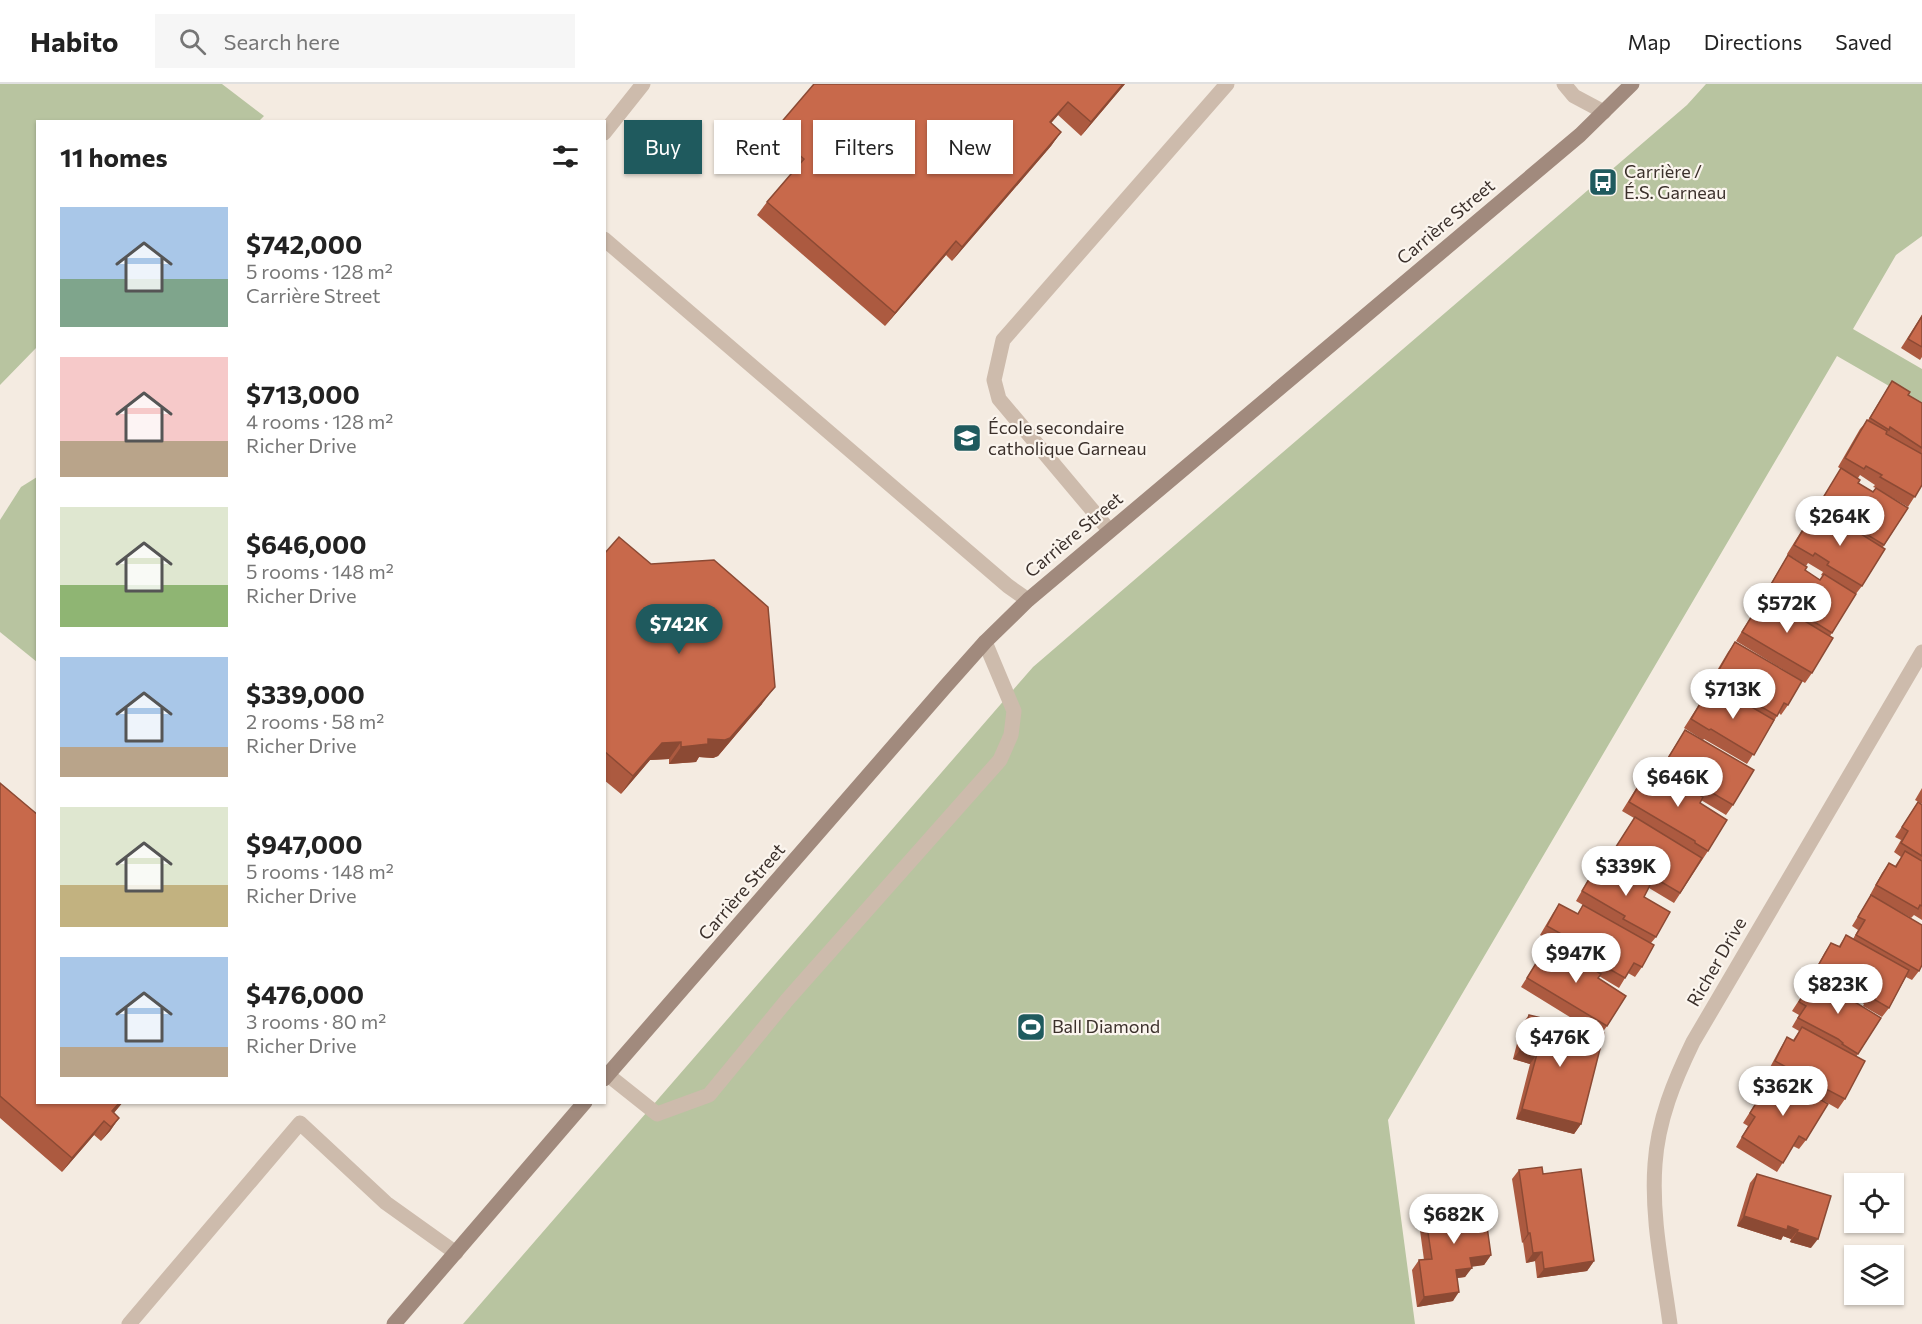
<!DOCTYPE html>
<html lang="en">
<head>
<meta charset="utf-8">
<style>
  :root { --surface:#fff; --page:#f6f6f6; --text:#222; --muted:#767676; --line:#e0e0e0; --accent:#1f5a5e }
  body { margin:0; font-family:Commissioner,sans-serif; background:var(--page); color:var(--text); height:100vh; display:flex; flex-direction:column; font-size:22px; white-space:nowrap }
  * { box-sizing:border-box; margin:0 }
  p { font-size:20px; color:var(--muted) }
  .icon { flex:none; width:33px; height:33px; fill:none; stroke:currentColor; stroke-width:2; stroke-linecap:round; stroke-linejoin:round }
  .map { position:relative; flex:1; overflow:hidden }
  .details { position:absolute; left:36px; top:36px; width:570px; height:984px; display:flex; flex-direction:column; background:var(--surface); border-radius:0px; box-shadow:0 2px 4px #0004 }
  .details>* { flex:none }
  .guide { position:absolute; left:624px; top:36px; width:570px; height:54px; display:flex; gap:12px }
  .fabs { position:absolute; left:1844px; top:1089px; display:grid; gap:12px }
  .fabs a { display:grid; place-items:center; width:60px; height:60px; border-radius:0px; background:var(--surface); box-shadow:0 2px 4px #0004; font-size:30px }
  .price { position:absolute; translate:-50% -51px; padding:0 14px; border-radius:21px; background:#fff; color:#222; font-size:20px; line-height:39px; filter:drop-shadow(0 2px 3px #0008) }
  .price::after { content:''; position:absolute; left:50%; top:36px; width:18px; height:14px; margin-left:-9px; background:inherit; clip-path:polygon(0 0,100% 0,50% 100%) }
  .price.selected { background:var(--accent); color:#fff }
  ul { padding:0; list-style:none }
  li { display:flex; align-items:center; gap:18px; height:150px; padding:0 24px }
  li span { display:grid; place-items:center; flex:none; width:168px; height:120px; border-radius:0px; color:#555 }
  li>.icon { margin-inline-start:auto }
  span .icon { width:72px; height:72px; fill:#fffc; stroke-width:1 }
  li b { font-size:26px }
  h2 { display:flex; justify-content:space-between; align-items:center; height:72px; padding:0 24px; font-size:26px }
  .tag { padding:0 21px; border-radius:0px; background:var(--surface); box-shadow:0 2px 4px #0004; font-size:21px; line-height:54px }
  .tag.selected { background:var(--accent); color:#fff }
  header { display:flex; align-items:center; gap:36px; box-sizing:border-box; height:84px; padding:0 30px; background:var(--surface); border-bottom:2px solid var(--line) }
  header strong { font-size:28px }
  nav { display:flex; gap:33px; margin-inline-start:auto; font-size:21px }
  .search { width:420px; height:54px; background:var(--page); display:flex; align-items:center; gap:15px; box-sizing:border-box; padding:0 21px; border-radius:0px; color:var(--muted); font-size:22px }
  .map>svg:first-child { display:block }
  .green { fill:#b8c4a0 }
  .lines { fill:none; stroke-linecap:round; stroke-linejoin:round }
  .lane { stroke:#cdbbac; stroke-width:15 }
  .street { stroke:#cdbbac; stroke-width:15 }
  .secondary { stroke:#a18a7d; stroke-width:15 }
  .wall { fill:#ac5a40; fill-rule:evenodd }
  .shaded-wall { fill:#8c4a34 }
  .building { fill:#c8694b; stroke:#8c4a34; stroke-width:1.5 }
  .labels { text-anchor:middle; stroke-width:4.5; stroke-linejoin:round; paint-order:stroke }
  .poi-label { font-size:18px; fill:#3b302b; stroke:#fbf5ee; text-anchor:start }
  .street-label { font-size:18px; fill:#3b302b; stroke:#fbf5ee }
</style>
</head>
<body>
<header>
<strong>Habito</strong>
<div class="search"><svg class="icon" aria-label="search" viewBox="0 0 24 24"><circle cx="10" cy="10" r="6"/><path d="M15 15l6 6"/></svg>Search here</div>
<nav><a>Map</a><a>Directions</a><a>Saved</a></nav>
</header>
<div class="map">
<svg width="1922" height="1240" viewBox="0 0 1922 1240">
  <rect width="100%" height="100%" fill="#f4ebe1"/>
  <g class="green">
    <polygon points="0,0 222,0 264,32 258,38 38,38 37,263 0,301"/>
    <polygon points="1706,0 1922,0 1922,152 1896,171 1853,245 1922,285 1922,321 1837,272 1388,1036 1415,1240 463,1240 1033,583 1687,21"/>
    <polygon points="37,393 37,578 0,548 0,436 21,403"/>
  </g>
  <g class="lines">
    <g class="lane">
      <polyline points="1564,0 1574,12 1604,28"/>
      <polyline points="604,49 643,0"/>
      <polyline points="604,155 1008,502 1028,516"/>
      <polyline points="1109,446 999,315 994,296 1003,256 1227,0"/>
      <polyline points="608,991 657,1030 709,1011 787,916 1000,676 1011,651 1014,627 985,558"/>
      <polyline points="129,1240 300,1039 386,1119 456,1169"/>
    </g>
    <path class="street" d="M1670,1240C1663,1187 1651,1134 1655,1080C1658,1036 1674,997 1693,958L1922,568"/>
    <g class="secondary">
      <polyline points="604,995 945,603 985,558 1028,516 1580,51 1632,0"/>
      <polyline points="394,1240 585,1018"/>
    </g>
  </g>
  <g class="wall">
    <polygon points="1125,0 1081,52 1058,31 1051,39 1061,48 1051,62 952,177 946,171 885,242 757,131 767,118 793,87 763,62 773,48"/>
    <polygon points="1922,231 1922,273 1920,276 1901,264"/>
    <path d="M1892,297L1908,311L1922,319V401L1908,423L1884,409L1908,424L1883,463L1862,502L1855,511L1830,552L1812,589L1805,599L1736,557L1788,471L1787,470L1810,433L1841,385L1838,383L1860,345L1868,336ZM1860,391L1875,401L1873,403L1876,404L1873,408L1858,399V394ZM1792,473L1806,482L1808,479L1823,488L1821,491L1823,492L1820,496L1805,486Z"/>
    <polygon points="604,470 762,620 718,672 713,674 699,673 696,678 669,680 669,675 650,676 621,710 604,696"/>
    <polygon points="1735,558 1788,621 1781,631 1779,629 1747,680 1704,655 1703,656 1684,644 1710,603 1722,610 1723,608 1709,600 1728,568"/>
    <polygon points="1685,646 1733,721 1726,731 1701,716 1700,719 1708,767 1674,819 1649,804 1644,813 1656,853 1651,859 1642,883 1635,893 1628,889 1619,904 1599,892 1598,894 1607,942 1602,949 1581,1040 1574,1050 1516,1035 1530,980 1513,975 1522,940 1529,931 1591,946 1521,903 1549,858 1557,863 1559,861 1540,851 1553,829 1559,820 1577,830 1583,821 1576,817 1596,782 1602,773 1608,776 1634,734 1622,727 1650,682 1659,687"/>
    <polygon points="0,699 38,1018 123,1018 114,1029 119,1034 110,1047 101,1057 94,1051 62,1088 0,1034"/>
    <polygon points="1922,704 1922,720 1915,716"/>
    <polygon points="1918,718 1922,721 1922,836 1914,831 1911,834 1870,811 1882,789 1889,779 1895,782 1901,773 1894,768 1901,756 1895,753"/>
    <polygon points="1871,811 1919,887 1912,896 1906,893 1889,924 1882,933 1863,922 1864,920 1857,915 1855,918 1881,934 1856,973 1845,1015 1838,1025 1817,1013 1819,1010 1811,1006 1809,1009 1806,1056 1799,1065 1793,1062 1777,1088 1736,1063 1748,1042 1743,1039 1774,990 1768,987 1781,963 1787,953 1793,956 1799,947 1792,943 1799,931 1792,927 1814,893 1842,910 1843,909 1812,891 1825,868 1831,859 1839,862 1846,851 1853,855 1858,846 1852,842"/>
    <polygon points="1519,1086 1543,1090 1594,1177 1587,1187 1537,1194 1535,1177 1526,1179 1523,1158 1522,1159 1512,1095"/>
    <polygon points="1757,1090 1811,1164 1790,1158 1791,1155 1783,1152 1781,1156 1737,1142 1750,1099"/>
    <polygon points="1444,1119 1491,1171 1484,1181 1472,1182 1465,1193 1457,1194 1453,1217 1417,1223 1412,1186 1419,1176 1424,1176 1419,1139 1425,1129 1438,1128"/>
  </g>
  <g class="shaded-wall">
    <polygon points="1123,0 1125,0 1081,52 1091,38"/>
    <polygon points="1068,18 1058,31 1040,52 1050,38"/>
    <polygon points="1061,48 1051,62 952,177 962,163"/>
    <polygon points="956,157 946,171 885,242 895,229"/>
    <polygon points="775,603 762,620 718,672 713,674 699,673 696,678 669,680 681,663 708,655"/>
    <polygon points="681,658 669,675 650,676 621,710 633,692 662,659"/>
    <polygon points="1520,966 1537,970 1530,980 1513,975"/>
    <polygon points="120,1018 123,1018 105,1039 112,1027"/>
    <polygon points="1522,1025 1581,1040 1574,1050 1516,1035"/>
    <polygon points="119,1034 110,1047 101,1057 111,1043"/>
    <polygon points="104,1037 94,1051 62,1088 72,1074"/>
    <polygon points="1744,1132 1788,1142 1798,1146 1791,1155 1783,1152 1781,1156 1737,1142"/>
    <polygon points="1797,1148 1818,1155 1811,1164 1790,1158"/>
    <polygon points="1528,1149 1530,1149 1523,1158 1522,1159"/>
    <polygon points="1542,1168 1535,1177 1526,1179 1533,1169"/>
    <polygon points="1491,1171 1484,1181 1464,1184 1470,1174"/>
    <polygon points="1594,1177 1587,1187 1537,1194 1544,1185"/>
    <polygon points="1472,1184 1465,1193 1449,1195 1456,1186"/>
    <polygon points="1459,1208 1453,1217 1417,1223 1424,1213"/>
  </g>
  <g class="building">
    <polygon points="814,0 1123,0 1091,38 1068,18 1050,38 1061,48 962,163 956,157 895,229 767,118 804,75 773,48"/>
    <polygon points="1922,232 1922,263 1908,255"/>
    <polygon points="1892,297 1910,308 1908,311 1922,319 1922,364 1890,343 1889,346 1870,334"/>
    <polygon points="1867,336 1887,347 1886,350 1922,370 1922,401 1915,413 1880,393 1882,391 1866,382 1864,385 1845,374"/>
    <polygon points="1841,384 1860,396 1858,399 1873,408 1876,404 1908,424 1884,461 1853,442 1855,439 1839,429 1837,434 1818,422"/>
    <polygon points="1816,424 1835,435 1834,437 1849,446 1850,443 1885,465 1862,502 1827,481 1829,478 1815,469 1813,472 1794,461"/>
    <polygon points="619,453 651,480 714,476 768,523 775,603 730,654 725,656 708,655 708,660 681,663 681,658 662,659 633,692 604,667 604,470"/>
    <polygon points="1788,471 1807,483 1805,486 1820,496 1824,490 1856,510 1832,549 1800,529 1802,526 1786,517 1784,520 1766,509"/>
    <polygon points="1765,511 1784,522 1783,524 1833,554 1812,589 1742,548"/>
    <polygon points="1735,558 1802,597 1788,621 1784,619 1777,632 1727,603 1730,599 1716,591"/>
    <polygon points="1710,603 1724,611 1726,608 1774,636 1754,671 1711,645 1709,646 1691,635"/>
    <polygon points="1685,646 1754,686 1733,721 1664,681"/>
    <polygon points="1650,682 1703,713 1700,719 1727,736 1708,767 1695,759 1695,757 1629,718"/>
    <polygon points="0,699 38,731 38,1018 120,1018 112,1027 119,1034 111,1043 104,1037 72,1074 0,1012"/>
    <polygon points="1918,718 1922,721 1922,772 1901,759 1908,747 1902,743"/>
    <polygon points="1635,733 1702,774 1680,809 1612,769"/>
    <polygon points="1905,767 1922,777 1922,822 1920,821 1918,825 1876,801 1889,779 1896,783"/>
    <polygon points="1602,773 1650,801 1644,813 1670,828 1656,853 1623,835 1625,832 1582,807"/>
    <polygon points="1871,811 1922,841 1922,881 1919,887 1856,851 1865,836 1858,833"/>
    <polygon points="1559,820 1578,830 1583,821 1654,861 1642,883 1634,879 1625,894 1562,858 1565,852 1547,842"/>
    <polygon points="1846,851 1909,886 1889,924 1870,913 1871,910 1863,906 1861,909 1848,902 1850,899 1818,882 1831,859 1840,863"/>
    <polygon points="1549,858 1601,890 1598,894 1626,912 1607,942 1527,894"/>
    <polygon points="1814,893 1881,934 1858,970 1842,960 1843,959 1838,955 1798,934 1806,922 1799,918"/>
    <polygon points="1529,931 1604,949 1581,1040 1522,1025 1537,970 1520,966"/>
    <polygon points="1802,943 1865,977 1845,1015 1824,1004 1825,1001 1817,996 1815,999 1775,977 1787,953 1794,957"/>
    <polygon points="1775,988 1828,1020 1806,1056 1799,1052 1783,1079 1742,1053 1755,1033 1750,1029"/>
    <polygon points="1542,1083 1543,1090 1581,1085 1594,1177 1544,1185 1542,1168 1533,1169 1530,1149 1528,1149 1519,1086"/>
    <polygon points="1757,1090 1831,1112 1818,1155 1797,1148 1798,1146 1788,1142 1787,1146 1744,1132"/>
    <polygon points="1481,1114 1482,1122 1484,1121 1491,1171 1470,1174 1472,1184 1456,1186 1459,1208 1424,1213 1419,1176 1432,1175 1425,1129 1444,1127 1444,1119"/>
  </g>
  <defs>
    <g id="bus-square" transform="scale(1.5)"><rect x="-9" y="-9" width="18" height="18" rx="4" fill="#1f5a5e" stroke="#fbf5ee"/><path d="M-5-6H5V4H4V6H2V4H-2V6H-4V4H-5ZM-3.5-4V0h7V-4ZM-3.5 1.2v1.5H-2V1.2ZM2 1.2v1.5H3.5V1.2Z" fill="#fff"/></g>
    <g id="school-square" transform="scale(1.5)"><rect x="-9" y="-9" width="18" height="18" rx="4" fill="#1f5a5e" stroke="#fbf5ee"/><path d="M0-5L7-2L0 1L-7-2ZM-4 1L0 2.5L4 1V4Q0 6-4 4Z" fill="#fff"/></g>
    <g id="stadium-square" transform="scale(1.5)"><rect x="-9" y="-9" width="18" height="18" rx="4" fill="#1f5a5e" stroke="#fbf5ee"/><path d="M0-5a6.5 5 0 1 0 0 10a6.5 5 0 1 0 0-10ZM-3.5-1.8h7v3.6h-7Z" fill="#fff"/></g>
  </defs>
  <g fill-rule="evenodd">
    <use href="#bus-square" x="1603" y="98"/>
    <use href="#school-square" x="967" y="354"/>
    <use href="#stadium-square" x="1031" y="943"/>
  </g>
  <g class="labels">
    <g class="poi-label">
      <text x="1624" y="94">Carrière /<tspan x="1624" dy="21">É.S. Garneau</tspan></text>
      <text x="988" y="350">École secondaire<tspan x="988" dy="21">catholique Garneau</tspan></text>
      <text x="1052" y="949">Ball Diamond</text>
    </g>
    <g class="street-label">
      <text transform="translate(1446 138) rotate(-40)" y="6">Carrière Street</text>
      <text transform="translate(1074 451) rotate(-40)" y="6">Carrière Street</text>
      <text transform="translate(742 808) rotate(-49)" y="6">Carrière Street</text>
      <text transform="translate(1717 878) rotate(-60)" y="6">Richer Drive</text>
    </g>
  </g>
</svg>
<div class="fabs">
<a><svg class="icon" aria-label="locate" viewBox="0 0 24 24"><circle cx="12" cy="12" r="6"/><path d="M12 2v4M12 18v4M2 12h4M18 12h4"/></svg></a>
<a><svg class="icon" aria-label="layers" viewBox="0 0 24 24"><path d="M12 4l9 5-9 5-9-5zM3 14l9 5 9-5"/></svg></a>
</div>
<b class="price" style="left:1840px;top:463px">$264K</b>
<b class="price" style="left:1787px;top:550px">$572K</b>
<b class="price selected" style="left:679px;top:571px">$742K</b>
<b class="price" style="left:1733px;top:636px">$713K</b>
<b class="price" style="left:1678px;top:724px">$646K</b>
<b class="price" style="left:1626px;top:813px">$339K</b>
<b class="price" style="left:1576px;top:900px">$947K</b>
<b class="price" style="left:1838px;top:931px">$823K</b>
<b class="price" style="left:1560px;top:984px">$476K</b>
<b class="price" style="left:1783px;top:1033px">$362K</b>
<b class="price" style="left:1454px;top:1161px">$682K</b>
<div class="guide">
<a class="tag selected">Buy</a>
<a class="tag">Rent</a>
<a class="tag">Filters</a>
<a class="tag">New</a>
</div>
<section class="details">
<h2>11 homes<svg class="icon" aria-label="filters" viewBox="0 0 24 24"><path d="M4 7h16M4 17h16"/><circle cx="9" cy="7" r="2"/><circle cx="15" cy="17" r="2"/></svg></h2>
<ul>
<li><span style="background:linear-gradient(#a9c7e8 60%,#7fa58c 0)"><svg class="icon" aria-label="home" viewBox="0 0 24 24"><path d="M3 11l9-7 9 7M6 9v11h12V9"/></svg></span><div><b>$742,000</b><p>5 rooms · 128 m²</p><p>Carrière Street</p></div></li>
<li><span style="background:linear-gradient(#f6c9c9 70%,#b9a48a 0)"><svg class="icon" aria-label="home" viewBox="0 0 24 24"><path d="M3 11l9-7 9 7M6 9v11h12V9"/></svg></span><div><b>$713,000</b><p>4 rooms · 128 m²</p><p>Richer Drive</p></div></li>
<li><span style="background:linear-gradient(#dfe7d0 65%,#8fb573 0)"><svg class="icon" aria-label="home" viewBox="0 0 24 24"><path d="M3 11l9-7 9 7M6 9v11h12V9"/></svg></span><div><b>$646,000</b><p>5 rooms · 148 m²</p><p>Richer Drive</p></div></li>
<li><span style="background:linear-gradient(#a9c7e8 75%,#b9a48a 0)"><svg class="icon" aria-label="home" viewBox="0 0 24 24"><path d="M3 11l9-7 9 7M6 9v11h12V9"/></svg></span><div><b>$339,000</b><p>2 rooms · 58 m²</p><p>Richer Drive</p></div></li>
<li><span style="background:linear-gradient(#dfe7d0 65%,#c2b280 0)"><svg class="icon" aria-label="home" viewBox="0 0 24 24"><path d="M3 11l9-7 9 7M6 9v11h12V9"/></svg></span><div><b>$947,000</b><p>5 rooms · 148 m²</p><p>Richer Drive</p></div></li>
<li><span style="background:linear-gradient(#a9c7e8 75%,#b9a48a 0)"><svg class="icon" aria-label="home" viewBox="0 0 24 24"><path d="M3 11l9-7 9 7M6 9v11h12V9"/></svg></span><div><b>$476,000</b><p>3 rooms · 80 m²</p><p>Richer Drive</p></div></li>
</ul>
</section>
</div>
</body>
</html>
